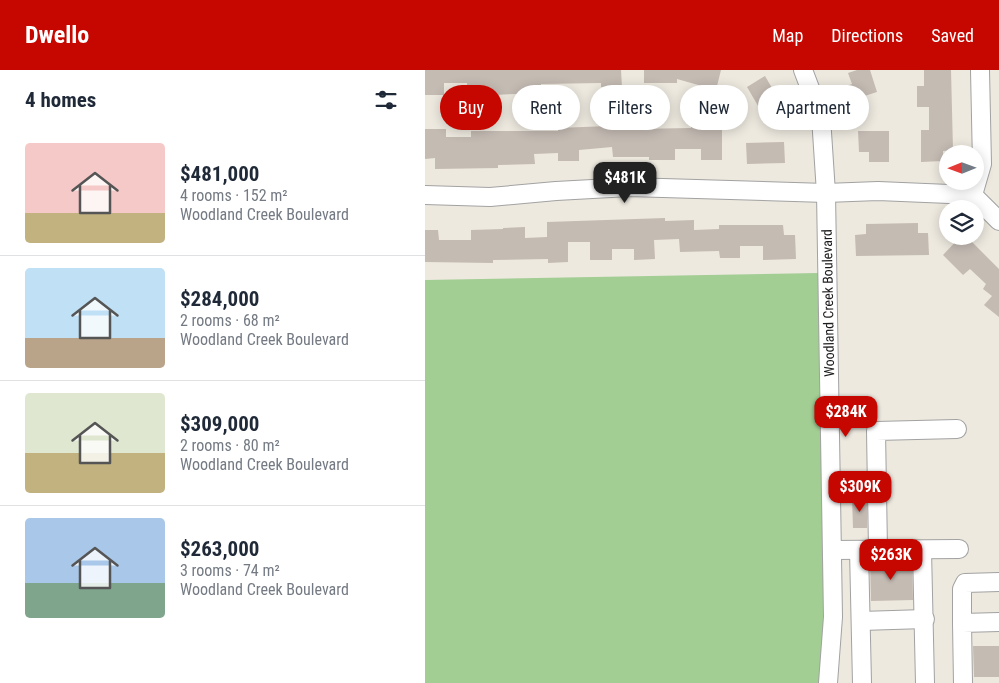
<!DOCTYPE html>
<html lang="en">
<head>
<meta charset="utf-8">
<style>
  :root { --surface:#fff; --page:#f6f6f7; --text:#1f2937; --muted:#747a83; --line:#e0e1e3; --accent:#c50700 }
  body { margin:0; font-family:"Roboto Condensed",sans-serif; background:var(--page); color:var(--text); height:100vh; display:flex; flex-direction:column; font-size:19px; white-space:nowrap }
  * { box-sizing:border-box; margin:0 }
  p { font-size:16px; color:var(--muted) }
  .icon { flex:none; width:28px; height:28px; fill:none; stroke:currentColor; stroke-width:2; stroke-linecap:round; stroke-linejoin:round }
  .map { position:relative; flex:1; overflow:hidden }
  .panel { display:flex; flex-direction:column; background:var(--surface); width:425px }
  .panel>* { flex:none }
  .banner { position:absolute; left:15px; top:15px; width:475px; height:45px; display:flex; gap:10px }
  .needle { width:32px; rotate:269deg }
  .controls { position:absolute; left:514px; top:75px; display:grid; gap:10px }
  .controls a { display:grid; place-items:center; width:45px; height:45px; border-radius:50%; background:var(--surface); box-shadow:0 2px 12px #0003; font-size:25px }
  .price { position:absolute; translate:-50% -42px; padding:0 11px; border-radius:10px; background:var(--accent); color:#fff; font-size:16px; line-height:32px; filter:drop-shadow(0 1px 2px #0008) }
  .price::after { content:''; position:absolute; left:50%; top:30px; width:15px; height:11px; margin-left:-8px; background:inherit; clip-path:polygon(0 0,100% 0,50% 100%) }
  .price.on { background:#222; color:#fff }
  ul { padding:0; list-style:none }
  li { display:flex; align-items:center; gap:15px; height:125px; padding:0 25px }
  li+li { border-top:1px solid var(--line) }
  li span { display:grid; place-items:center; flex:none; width:140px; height:100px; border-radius:5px; color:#555 }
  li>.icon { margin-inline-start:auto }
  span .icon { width:60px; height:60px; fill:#fffc; stroke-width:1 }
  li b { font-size:21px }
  h2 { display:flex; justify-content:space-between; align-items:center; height:60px; padding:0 25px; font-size:21px }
  .chip { padding:0 18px; border-radius:22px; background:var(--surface); box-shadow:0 2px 12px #0003; font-size:18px; line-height:45px }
  .chip.on { background:var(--accent); color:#fff }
  header { display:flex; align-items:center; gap:30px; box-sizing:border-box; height:70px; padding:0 25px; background:var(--accent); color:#fff }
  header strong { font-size:24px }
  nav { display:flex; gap:28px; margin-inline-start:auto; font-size:18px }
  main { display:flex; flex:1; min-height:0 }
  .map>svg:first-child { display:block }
  .forest { fill:#a2cd93 }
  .building { fill:#c4bbb3 }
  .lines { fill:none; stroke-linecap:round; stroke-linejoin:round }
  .minor-casing { stroke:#a2a2a2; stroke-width:20 }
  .minor { stroke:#fff; stroke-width:18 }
  .labels { text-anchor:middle; stroke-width:5; stroke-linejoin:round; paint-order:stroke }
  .street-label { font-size:14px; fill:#1b1b1b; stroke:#fff }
</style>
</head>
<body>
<header>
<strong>Dwello</strong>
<nav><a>Map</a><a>Directions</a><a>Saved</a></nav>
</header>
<main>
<section class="panel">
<h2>4 homes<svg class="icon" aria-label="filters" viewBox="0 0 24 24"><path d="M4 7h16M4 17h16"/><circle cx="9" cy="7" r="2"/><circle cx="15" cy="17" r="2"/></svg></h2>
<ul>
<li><span style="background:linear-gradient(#f6c9c9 70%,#c2b280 0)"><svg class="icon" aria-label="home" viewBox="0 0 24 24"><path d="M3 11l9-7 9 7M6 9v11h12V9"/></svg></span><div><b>$481,000</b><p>4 rooms · 152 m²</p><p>Woodland Creek Boulevard</p></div></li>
<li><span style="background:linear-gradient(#bfe0f5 70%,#b9a48a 0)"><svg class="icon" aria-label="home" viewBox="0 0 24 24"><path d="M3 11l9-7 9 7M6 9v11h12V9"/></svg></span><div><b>$284,000</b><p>2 rooms · 68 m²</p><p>Woodland Creek Boulevard</p></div></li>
<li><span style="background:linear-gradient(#dfe7d0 60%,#c2b280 0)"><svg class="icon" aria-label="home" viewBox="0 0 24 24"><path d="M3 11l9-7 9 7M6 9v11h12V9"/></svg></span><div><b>$309,000</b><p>2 rooms · 80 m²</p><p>Woodland Creek Boulevard</p></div></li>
<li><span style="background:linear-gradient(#a9c7e8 65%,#7fa58c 0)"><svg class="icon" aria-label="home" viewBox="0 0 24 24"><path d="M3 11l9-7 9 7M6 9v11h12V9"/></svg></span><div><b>$263,000</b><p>3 rooms · 74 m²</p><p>Woodland Creek Boulevard</p></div></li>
</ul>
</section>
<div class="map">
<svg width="574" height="613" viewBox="0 0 574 613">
  <rect width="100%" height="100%" fill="#ede9df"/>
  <polygon class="forest" points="394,203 400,547 395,613 0,613 0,210"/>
  <g class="building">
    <polygon points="0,0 196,0 197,17 176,17 176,13 116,14 116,23 42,26 42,13 19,13 19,25 0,25"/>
    <polygon points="219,0 296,0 291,20 252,9 252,13 219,13"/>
    <polygon points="432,0 445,0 452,22 424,31 419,17 427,14 423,3"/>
    <polygon points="499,0 526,0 528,80 518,81 518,91 496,92 496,60 504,60 504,37 492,37 492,16 499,16"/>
    <polygon points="340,6 360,40 342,51 322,17"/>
    <polygon points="209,55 209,59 266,58 266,56 297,56 297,90 276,90 276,79 250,79 250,90 224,90 224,87 188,87 187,77 154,80 154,91 133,91 133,83 109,84 110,94 73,95 73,98 10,99 10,88 0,89 0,59 21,59 21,67 46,67 46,61 133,61 133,58"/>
    <polygon points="433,61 464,61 464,92 444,92 444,82 434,82"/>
    <polygon points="359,72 360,93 322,94 321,73"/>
    <polygon points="240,148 240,151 269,150 269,160 294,159 294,155 358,155 359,165 370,165 371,189 338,190 338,176 315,176 315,188 295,188 294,181 255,182 254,169 229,170 230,189 209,190 209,179 187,179 187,190 165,190 165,172 143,172 143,192 123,193 123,189 68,190 68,193 0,192 0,160 13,160 14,170 46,170 46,160 78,159 78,158 100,157 100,168 122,167 122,152"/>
    <polygon points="493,153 493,163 503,163 504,185 431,186 430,165 441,164 441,154"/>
    <polygon points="536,166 541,166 574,199 574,247 559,235 567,226 558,219 561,214 545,199 538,205 518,185"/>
    <polygon points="427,428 442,428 442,458 428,458"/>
    <polygon points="487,491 488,530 446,531 445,492"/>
    <polygon points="548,576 574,576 574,607 549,607"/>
  </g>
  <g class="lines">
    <g class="minor-casing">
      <g id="minor">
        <polyline points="378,0 396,47 401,123 408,547 403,613"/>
        <polyline points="0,125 65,127 131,121 204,117 401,123 453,121 548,125 574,151"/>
        <polyline points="548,125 557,94 555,0"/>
        <polyline points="407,480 534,479"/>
        <polyline points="434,480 437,613"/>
        <polyline points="453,480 451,361 532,359"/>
        <polyline points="497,480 500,613"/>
        <polyline points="436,551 500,549"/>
        <polyline points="537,553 537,519 540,513 574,512"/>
        <polyline points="538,613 537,553 574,552"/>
      </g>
    </g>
    <use href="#minor" class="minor"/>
  </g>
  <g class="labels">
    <g class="street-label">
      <text transform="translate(403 233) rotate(-91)" y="5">Woodland Creek Boulevard</text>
    </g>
  </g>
</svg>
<div class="controls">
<a><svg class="needle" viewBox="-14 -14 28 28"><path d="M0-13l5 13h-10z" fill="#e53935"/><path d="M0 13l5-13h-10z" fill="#747a83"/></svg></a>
<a><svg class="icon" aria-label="layers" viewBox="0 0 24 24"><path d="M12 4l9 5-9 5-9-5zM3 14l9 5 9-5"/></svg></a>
</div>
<b class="price on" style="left:200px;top:134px">$481K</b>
<b class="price" style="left:421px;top:368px">$284K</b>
<b class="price" style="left:435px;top:443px">$309K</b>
<b class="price" style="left:466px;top:511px">$263K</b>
<div class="banner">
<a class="chip on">Buy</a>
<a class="chip">Rent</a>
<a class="chip">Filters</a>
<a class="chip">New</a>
<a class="chip">Apartment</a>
</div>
</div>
</main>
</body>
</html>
